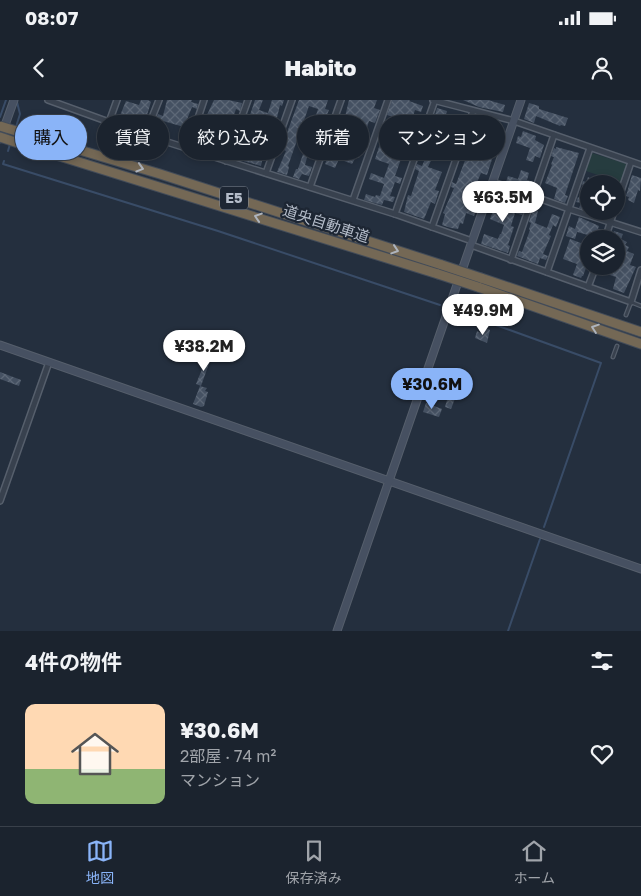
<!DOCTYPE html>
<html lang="ja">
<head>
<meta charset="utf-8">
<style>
  :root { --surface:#1b232e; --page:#242b36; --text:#f1f3f6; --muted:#a0a4aa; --line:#39404a; --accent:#8ab4f8 }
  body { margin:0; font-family:"Golos Text","Noto Sans JP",sans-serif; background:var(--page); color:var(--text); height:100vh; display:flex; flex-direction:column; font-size:19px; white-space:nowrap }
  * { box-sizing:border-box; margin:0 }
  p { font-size:16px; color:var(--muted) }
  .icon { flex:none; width:28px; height:28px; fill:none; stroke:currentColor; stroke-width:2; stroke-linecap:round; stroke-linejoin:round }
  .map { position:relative; height:531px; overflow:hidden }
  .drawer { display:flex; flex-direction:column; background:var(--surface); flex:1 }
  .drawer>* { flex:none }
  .hud { position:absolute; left:15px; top:15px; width:611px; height:45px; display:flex; gap:10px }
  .tools { position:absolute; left:580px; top:75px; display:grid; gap:10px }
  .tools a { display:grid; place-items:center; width:45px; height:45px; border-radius:50%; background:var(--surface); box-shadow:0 2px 8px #0003,0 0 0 1px var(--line); font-size:25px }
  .price { position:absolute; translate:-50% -42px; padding:0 11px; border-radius:18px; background:#fff; color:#222; font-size:16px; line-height:32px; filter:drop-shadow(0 1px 2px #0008) }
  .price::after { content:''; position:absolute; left:50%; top:30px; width:15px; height:11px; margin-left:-8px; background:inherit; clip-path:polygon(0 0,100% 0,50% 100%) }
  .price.on { background:var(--accent); color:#111 }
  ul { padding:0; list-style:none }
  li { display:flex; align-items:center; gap:15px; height:125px; padding:0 25px }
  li+li { border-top:1px solid var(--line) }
  li span { display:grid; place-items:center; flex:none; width:140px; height:100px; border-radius:10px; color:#555 }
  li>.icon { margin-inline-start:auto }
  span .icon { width:60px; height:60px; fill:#fffc; stroke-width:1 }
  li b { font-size:21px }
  h2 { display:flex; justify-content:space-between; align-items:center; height:60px; padding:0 25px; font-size:21px }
  .pill { padding:0 18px; border-radius:22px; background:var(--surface); box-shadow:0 2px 8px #0003,0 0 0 1px var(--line); font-size:18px; line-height:45px }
  .pill.on { background:var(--accent); color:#111 }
  .status { display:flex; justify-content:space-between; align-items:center; height:35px; padding:0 25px; background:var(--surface); direction:ltr }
  .status svg { height:14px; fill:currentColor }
  header { display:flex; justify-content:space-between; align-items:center; height:65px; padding:0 25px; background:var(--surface); font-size:22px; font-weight:800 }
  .dock { display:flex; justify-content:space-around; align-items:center; height:70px; border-top:1px solid var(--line); background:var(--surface); font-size:14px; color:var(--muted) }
  .dock a { display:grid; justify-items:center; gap:2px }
  .dock .on { color:var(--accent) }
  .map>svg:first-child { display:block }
  .park { fill:#263c3f }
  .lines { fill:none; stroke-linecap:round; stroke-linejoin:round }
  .stream { stroke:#394c67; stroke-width:2 }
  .building { fill:url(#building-cross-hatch) }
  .lane-casing { stroke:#565f6c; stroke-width:5 }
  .street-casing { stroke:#565f6c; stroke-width:8 }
  .secondary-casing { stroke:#565f6c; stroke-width:9 }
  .highway-casing { stroke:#434c59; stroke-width:11 }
  .lane { stroke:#38414e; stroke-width:2.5 }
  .street { stroke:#38414e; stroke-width:5 }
  .secondary { stroke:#465061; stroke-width:7 }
  .highway { stroke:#746855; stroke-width:9 }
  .highway-bridge-casing { stroke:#434c59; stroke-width:11; stroke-linecap:butt }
  .highway-bridge { stroke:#746855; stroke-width:9 }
  .oneway { stroke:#aeb4bd }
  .labels { text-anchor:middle; stroke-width:4.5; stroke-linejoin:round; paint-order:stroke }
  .shield { fill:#1d2633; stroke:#878f9c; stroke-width:1 }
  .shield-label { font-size:14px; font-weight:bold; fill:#b4bcc9 }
  .street-label { font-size:15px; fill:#b4bcc9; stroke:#1d2633 }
</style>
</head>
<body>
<div class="status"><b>08:07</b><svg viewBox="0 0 49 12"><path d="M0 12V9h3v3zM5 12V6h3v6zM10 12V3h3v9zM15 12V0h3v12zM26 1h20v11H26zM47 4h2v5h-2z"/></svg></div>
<header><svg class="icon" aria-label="back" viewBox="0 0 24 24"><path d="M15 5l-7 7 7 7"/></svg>Habito<svg class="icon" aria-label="person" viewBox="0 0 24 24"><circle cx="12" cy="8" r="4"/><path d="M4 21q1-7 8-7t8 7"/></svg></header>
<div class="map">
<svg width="641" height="531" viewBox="0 0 641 531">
  <defs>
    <pattern id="building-cross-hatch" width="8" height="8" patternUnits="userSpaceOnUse" patternTransform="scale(1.25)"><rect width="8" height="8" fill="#455162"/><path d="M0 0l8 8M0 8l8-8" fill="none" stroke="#5d6877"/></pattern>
  </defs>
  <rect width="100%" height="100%" fill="#242f3e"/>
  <polygon class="park" points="592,53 627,64 621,83 586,71"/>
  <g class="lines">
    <g class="stream">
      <polyline points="0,17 6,0"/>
      <polyline points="16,27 20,14 17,2"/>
      <polyline points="8,51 10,44"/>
      <polyline points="4,61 3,64 218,131 440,205"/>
      <polyline points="457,211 601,263 544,427"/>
      <polyline points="508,531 540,439"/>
    </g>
  </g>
  <g class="building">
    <polygon points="141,0 148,0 151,2 143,28 121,22 121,19 119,18 126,1 139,5"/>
    <polygon points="167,0 192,0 191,2 198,4 197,9 192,7 184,27 156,19 158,14 163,16"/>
    <polygon points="214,0 228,0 242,3 240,11 236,9 232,21 215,16 211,27 228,32 226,39 203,31 204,27 201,26 204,16 206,17"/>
    <polygon points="255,0 263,0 259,10 268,13 272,0 284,0 282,6 280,5 276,22 256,17 251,31 247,44 257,47 261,35 266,36 260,60 262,61 261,66 232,58 234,53 237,54"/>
    <polygon points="299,0 328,0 325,9 329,10 324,22 321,21 309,50 305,65 312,67 309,76 302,74 299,79 293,77 296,69 298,69 318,9 309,6 288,66 289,67 287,75 277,72 286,51 281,49"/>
    <polygon points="349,0 377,0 374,8 380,10 375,23 369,21 365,34 368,35 359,58 356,57 352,64 339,59 335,68 325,64 327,59 329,60 332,50 349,56 354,42 337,37 340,27 336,26 338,21 343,23 344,21"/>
    <polygon points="392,0 410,0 409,1 423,6 421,12 415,10 412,19 404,16 400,25 391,22 393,17 387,15"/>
    <polygon points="463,0 488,0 505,5 503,12 479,7"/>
    <polygon points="529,3 539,6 539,9 568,18 565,26 561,25 560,26 536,16 534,23 524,19"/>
    <polygon points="437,8 447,11 443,24 446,25 443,32 433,28 438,16 435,15"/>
    <polygon points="475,20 498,26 495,35 481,30 477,43 489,48 488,51 494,53 487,75 481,73 475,87 483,89 481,94 474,91 469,105 477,108 474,116 466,113 463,124 460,123 458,129 451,128 442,125 445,114 443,113 454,88 451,87 452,82 456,84 469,50 467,50 475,28 472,27"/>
    <polygon points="403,30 411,33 404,52 384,46 382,51 401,59 395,76 402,78 400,84 395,82 390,96 395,97 393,102 384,100 382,105 364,100 366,94 375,97 376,95 380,96 384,84 369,79 371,73 384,78 389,64 375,59 383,35 399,41"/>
    <polygon points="523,31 536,36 535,40 544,45 540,58 535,56 533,62 526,60 530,48 516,43 518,36 521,37"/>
    <polygon points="446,32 456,35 449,57 435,52 428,67 442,72 435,90 439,91 435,104 431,102 424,119 404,112 408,95 411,96 419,71 415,69 417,64 422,66 432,43 441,47"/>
    <polygon points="196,41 211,46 217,47 218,45 222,47 219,54 194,46"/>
    <polygon points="556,47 579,53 565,95 568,96 565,103 554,99 557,88 545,83 552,65 551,64 554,57 551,56 554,48 556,49"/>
    <polygon points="521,70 529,73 527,80 533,82 530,90 506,82 508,76 518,79"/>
    <polygon points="632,75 641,78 640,91 638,90 634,103 628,100 629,97 626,96"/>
    <polygon points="588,77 600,83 589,84 589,102 586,110 579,108 581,103 576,102 578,97 584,99 587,87 582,85 583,81 586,82"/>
    <polygon points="498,96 524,105 525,107 522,115 515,113 511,126 514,127 508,145 510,146 508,153 481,144 484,134 498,139 500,134 501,134 504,125 490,119 493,111 491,110 496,97"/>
    <polygon points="533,109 538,111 535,123 547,128 552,114 560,117 556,127 553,125 549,135 551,136 543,154 548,156 546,160 540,158 538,164 517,156 519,151 522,152 530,130 529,129 531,123 529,122"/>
    <polygon points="579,117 599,126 598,129 603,130 601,139 595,137 594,139 587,139 588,135 577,132 575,139 566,136 569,126 575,129"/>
    <polygon points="614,131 623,134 621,139 627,142 625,145 629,147 627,151 634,154 630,165 636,167 624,193 613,189 616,177 604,173 605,168 616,172 616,139 612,137"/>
    <polygon points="570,139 589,146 589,153 586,162 589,163 589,166 591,166 590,169 586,168 583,176 582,176 581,178 573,175 577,164 563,159"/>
    <polygon points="485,228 490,230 487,243 475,238 477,231 483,234"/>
    <polygon points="207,257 211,258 201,286 196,284"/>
    <polygon points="0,272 21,280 19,286 0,279"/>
    <polygon points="200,286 207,288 205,291 208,292 204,306 201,307 193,304"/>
    <polygon points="451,288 458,291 451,309 445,307 447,300 442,298 443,296 438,294 440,289 449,292"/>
    <polygon points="426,303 442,309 439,317 423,312"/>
  </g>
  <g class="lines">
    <g class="lane-casing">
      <g id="lane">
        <polyline points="626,215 631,202 641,206"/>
        <polyline points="613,257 617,246"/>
      </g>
    </g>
    <g class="street-casing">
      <g id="street">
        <polyline points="48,0 145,35 395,114 472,141"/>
        <polyline points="433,0 514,21 641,65"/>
        <polyline points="109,22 117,0"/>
        <polyline points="145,35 159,0"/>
        <polyline points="188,48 204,0"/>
        <polyline points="226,61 248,0"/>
        <polyline points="266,73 292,0"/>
        <polyline points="493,82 569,109 641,132"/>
        <polyline points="310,87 341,0"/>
        <polyline points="353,100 388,0"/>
        <polyline points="616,106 631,62"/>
        <polyline points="395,114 435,0"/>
        <polyline points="432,127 473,11"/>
        <polyline points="605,139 614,111"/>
        <polyline points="471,145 631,202 641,170"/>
        <polyline points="511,160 554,35"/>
        <polyline points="547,172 590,48"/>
        <polyline points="588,187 596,166"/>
        <polyline points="0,401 49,262"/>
      </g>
    </g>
    <g class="secondary-casing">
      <g id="secondary">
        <polyline points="0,39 14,0"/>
        <polyline points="0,245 641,469"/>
        <polyline points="337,531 521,0"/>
      </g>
    </g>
    <g class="highway-casing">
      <g id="highway">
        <polyline points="26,34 160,74 442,165"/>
        <polyline points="24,45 438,174"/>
        <polyline points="481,178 641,232"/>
        <polyline points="478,187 641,244"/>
      </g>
    </g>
    <use href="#lane" class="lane"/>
    <use href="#street" class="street"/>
    <use href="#secondary" class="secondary"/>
    <use href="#highway" class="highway"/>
    <g class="highway-bridge-casing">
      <g id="highway-bridge">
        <polyline points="0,26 26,34"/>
        <polyline points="0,37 24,45"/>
        <polyline points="442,165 481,178"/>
        <polyline points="438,174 478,187"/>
      </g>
    </g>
    <use href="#highway-bridge" class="highway-bridge"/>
  </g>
  <defs><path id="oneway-chevron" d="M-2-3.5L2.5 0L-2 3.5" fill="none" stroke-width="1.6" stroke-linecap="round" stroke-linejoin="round" transform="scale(1.25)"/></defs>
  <g class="oneway">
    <use href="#oneway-chevron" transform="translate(140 68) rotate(17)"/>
    <use href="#oneway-chevron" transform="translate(258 117) rotate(-162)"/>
    <use href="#oneway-chevron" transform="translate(395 150) rotate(18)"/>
    <use href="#oneway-chevron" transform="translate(595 228) rotate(-161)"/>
  </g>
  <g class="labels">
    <rect class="shield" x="220" y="86.5" width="28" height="23" rx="4"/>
    <g class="shield-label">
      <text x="234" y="103">E5</text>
    </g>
    <g class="street-label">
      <text transform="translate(326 124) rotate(18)" y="5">道央自動車道</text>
    </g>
  </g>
</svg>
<div class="tools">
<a><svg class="icon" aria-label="locate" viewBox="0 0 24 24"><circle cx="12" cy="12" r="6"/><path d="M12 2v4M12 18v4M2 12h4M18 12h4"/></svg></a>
<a><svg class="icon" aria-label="layers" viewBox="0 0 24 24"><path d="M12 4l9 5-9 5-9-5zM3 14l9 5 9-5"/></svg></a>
</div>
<b class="price" style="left:503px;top:123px">¥63.5M</b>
<b class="price" style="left:483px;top:236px">¥49.9M</b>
<b class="price" style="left:204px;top:272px">¥38.2M</b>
<b class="price on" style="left:432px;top:310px">¥30.6M</b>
<div class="hud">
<a class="pill on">購入</a>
<a class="pill">賃貸</a>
<a class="pill">絞り込み</a>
<a class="pill">新着</a>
<a class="pill">マンション</a>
</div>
</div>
<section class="drawer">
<h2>4件の物件<svg class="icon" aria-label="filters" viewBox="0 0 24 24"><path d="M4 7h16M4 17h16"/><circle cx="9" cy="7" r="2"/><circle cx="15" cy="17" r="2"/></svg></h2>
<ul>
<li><span style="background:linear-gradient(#ffd9b3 65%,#8fb573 0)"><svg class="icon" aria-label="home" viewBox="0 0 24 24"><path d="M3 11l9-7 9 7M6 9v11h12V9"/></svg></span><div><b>¥30.6M</b><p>2部屋 · 74 m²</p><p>マンション</p></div><svg class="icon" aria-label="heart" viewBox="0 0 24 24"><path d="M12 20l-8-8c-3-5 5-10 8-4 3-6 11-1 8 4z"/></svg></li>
</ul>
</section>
<nav class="dock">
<a class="on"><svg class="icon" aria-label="map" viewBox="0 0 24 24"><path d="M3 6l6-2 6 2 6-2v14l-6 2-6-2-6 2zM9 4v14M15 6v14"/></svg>地図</a>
<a><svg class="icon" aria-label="saved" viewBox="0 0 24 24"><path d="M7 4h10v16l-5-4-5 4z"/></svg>保存済み</a>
<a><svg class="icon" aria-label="home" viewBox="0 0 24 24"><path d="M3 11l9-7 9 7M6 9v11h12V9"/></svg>ホーム</a>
</nav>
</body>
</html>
